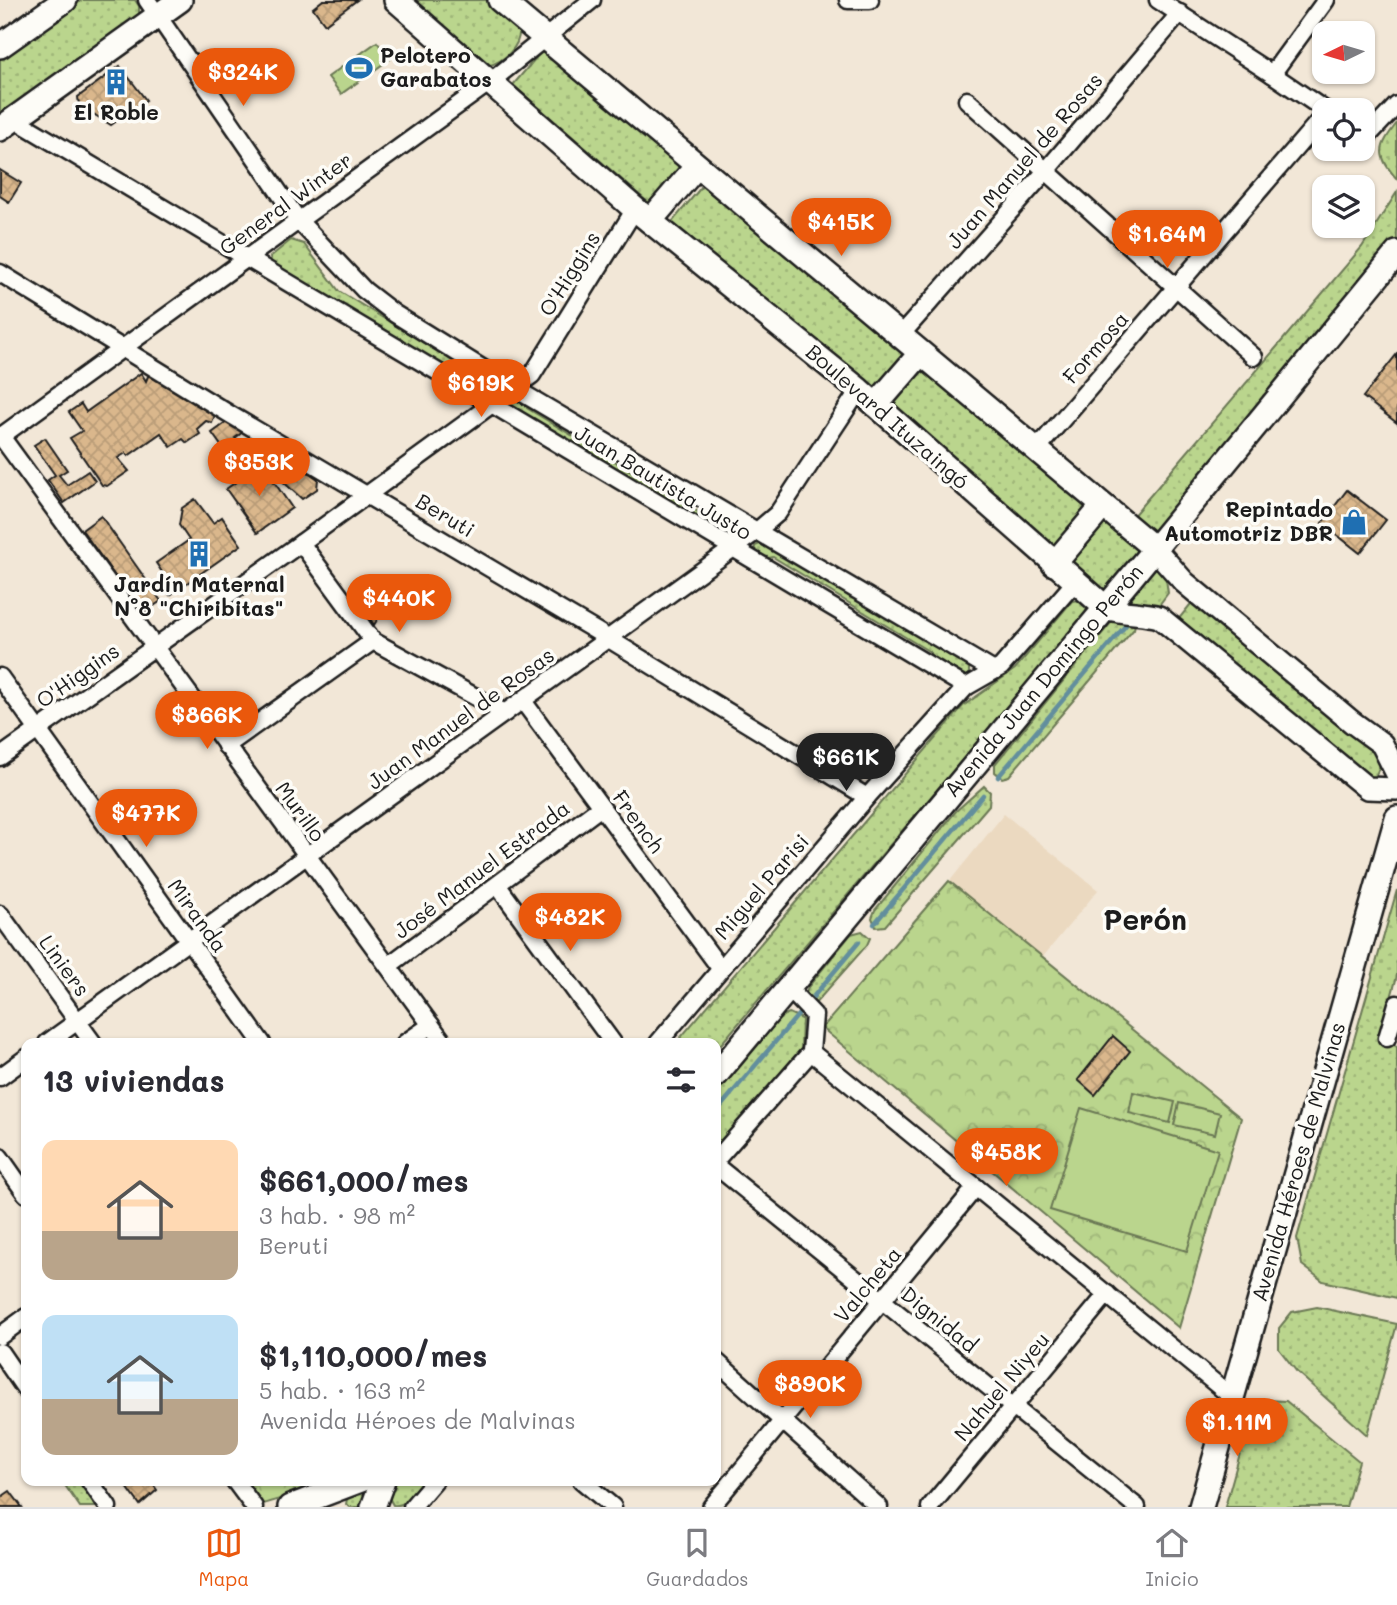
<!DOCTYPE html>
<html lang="es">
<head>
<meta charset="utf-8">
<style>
  :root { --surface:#fff; --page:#f2f2f3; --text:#2b2b33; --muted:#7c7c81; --line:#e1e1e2; --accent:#ea580c }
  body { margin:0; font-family:Mali,sans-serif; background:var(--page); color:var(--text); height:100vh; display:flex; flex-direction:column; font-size:26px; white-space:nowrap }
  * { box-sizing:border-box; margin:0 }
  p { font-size:23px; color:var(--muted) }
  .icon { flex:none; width:38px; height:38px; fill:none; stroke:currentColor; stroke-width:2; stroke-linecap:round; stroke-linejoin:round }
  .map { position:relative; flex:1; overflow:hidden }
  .sheet { position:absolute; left:21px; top:1038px; width:700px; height:448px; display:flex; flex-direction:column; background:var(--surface); border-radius:14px; box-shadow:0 2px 5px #0004 }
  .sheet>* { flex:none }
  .needle { width:46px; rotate:265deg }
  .tools { position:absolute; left:1312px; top:21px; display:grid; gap:14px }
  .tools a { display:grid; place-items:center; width:63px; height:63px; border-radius:14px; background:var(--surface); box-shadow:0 2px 5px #0004; font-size:35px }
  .price { position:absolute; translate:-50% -60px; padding:0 16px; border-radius:24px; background:var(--accent); color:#fff; font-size:23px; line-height:46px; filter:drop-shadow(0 2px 4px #0008) }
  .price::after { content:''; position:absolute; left:50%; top:42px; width:21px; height:16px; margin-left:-10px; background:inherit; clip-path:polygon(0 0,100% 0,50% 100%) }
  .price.selected { background:#222; color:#fff }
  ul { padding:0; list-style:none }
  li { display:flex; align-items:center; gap:21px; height:175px; padding:0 21px }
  li span { display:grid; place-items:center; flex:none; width:196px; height:140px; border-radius:14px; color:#555 }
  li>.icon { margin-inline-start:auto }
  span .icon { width:84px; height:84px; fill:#fffc; stroke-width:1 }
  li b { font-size:30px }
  h2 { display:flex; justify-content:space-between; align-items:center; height:84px; padding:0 21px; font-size:30px }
  .menu { display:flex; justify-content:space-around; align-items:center; height:98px; border-top:2px solid var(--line); background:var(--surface); font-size:19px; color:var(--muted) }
  .menu a { display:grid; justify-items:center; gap:4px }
  .menu .selected { color:var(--accent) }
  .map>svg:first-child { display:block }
  .built { fill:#ebd9c0 }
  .grass { fill:url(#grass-dots); stroke:#6b7854; stroke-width:2 }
  .park { fill:url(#park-crowns); stroke:#6b7854; stroke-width:2 }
  .pitch { fill:#bad58d; stroke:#6b7854; stroke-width:2 }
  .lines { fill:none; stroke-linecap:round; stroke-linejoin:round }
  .stream { stroke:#628e9d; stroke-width:4.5 }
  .building { fill:url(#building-cross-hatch); stroke:#1c1c1c; stroke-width:2 }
  .minor-casing { stroke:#1c1c1c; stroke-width:21 }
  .tertiary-casing { stroke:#1c1c1c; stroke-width:26 }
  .secondary-casing { stroke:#1c1c1c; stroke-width:28 }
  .minor { stroke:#fdfcf7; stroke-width:16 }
  .tertiary { stroke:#fdfcf7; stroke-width:21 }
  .secondary { stroke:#fdfcf7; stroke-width:23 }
  .labels { text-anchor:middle; stroke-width:7; stroke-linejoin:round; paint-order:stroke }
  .poi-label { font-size:21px; font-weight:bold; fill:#1c1c1c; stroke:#fdfcf7 }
  .street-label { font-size:21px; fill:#1c1c1c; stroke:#fdfcf7 }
  .district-label { font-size:28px; font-weight:bold; fill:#1c1c1c; stroke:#fdfcf7 }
</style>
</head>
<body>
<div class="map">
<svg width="1397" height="1507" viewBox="0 0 1397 1507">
  <defs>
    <pattern id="grass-dots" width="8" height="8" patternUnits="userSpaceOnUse" patternTransform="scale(1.75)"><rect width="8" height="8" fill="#bad58d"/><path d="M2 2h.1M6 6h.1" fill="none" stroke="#9fb679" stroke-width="1.8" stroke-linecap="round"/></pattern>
    <pattern id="park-crowns" width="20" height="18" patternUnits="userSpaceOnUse" patternTransform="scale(1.75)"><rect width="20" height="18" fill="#bad58d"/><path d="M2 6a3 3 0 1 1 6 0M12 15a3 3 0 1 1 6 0" fill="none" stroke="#9fb679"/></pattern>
    <pattern id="building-cross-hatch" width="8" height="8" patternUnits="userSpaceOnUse" patternTransform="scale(1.75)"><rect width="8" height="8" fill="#dab78c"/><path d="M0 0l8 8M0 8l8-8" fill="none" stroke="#ba9d78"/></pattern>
  </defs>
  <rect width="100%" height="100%" fill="#f2e7d7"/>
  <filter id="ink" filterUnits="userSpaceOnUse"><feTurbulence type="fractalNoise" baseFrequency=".0143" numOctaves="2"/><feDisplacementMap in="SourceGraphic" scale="14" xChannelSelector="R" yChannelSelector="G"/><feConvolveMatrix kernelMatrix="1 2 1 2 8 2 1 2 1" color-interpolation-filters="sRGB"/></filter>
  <g filter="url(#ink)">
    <polygon class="built" points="1004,814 1098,890 1042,958 949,882"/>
    <g class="grass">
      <polygon points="82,0 135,0 139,6 139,16 0,118 0,59"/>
      <path d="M408,0H486L519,29C521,46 504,62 487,66Z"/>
      <polygon points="545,47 682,166 650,204 513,85"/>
      <path d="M1397,123V179C1376,155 1378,148 1397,123Z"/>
      <polygon points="703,185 905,353 874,390 672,222"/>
      <polygon points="1397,192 1397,242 1152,534 1132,517 1362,247"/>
      <polygon points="291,240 304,244 339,291 483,379 486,386 478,388 272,264 270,257"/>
      <polygon points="921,367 1089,506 1055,550 891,404"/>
      <polygon points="514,396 525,401 527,408 705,516 714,515 724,521 723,528 712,529 513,409 509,405 509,399"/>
      <polygon points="1104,520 1139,549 1105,591 1070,562"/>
      <polygon points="760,544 766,544 965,665 969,668 969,674 964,677 931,659 930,652 773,557 764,559 754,553 755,546"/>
      <polygon points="1155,565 1166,579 1168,593 1156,609 1133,602 1130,596"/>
      <polygon points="1080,600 1087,607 1085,615 716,1050 716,1043 676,1043 963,706 1015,669 1072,601"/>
      <polygon points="1194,600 1384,755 1374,780 1177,621"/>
      <polygon points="1114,619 1135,624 1134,629 1009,776 1002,778 995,772 995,764"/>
      <polygon points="984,786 990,792 989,805 885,926 876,927 872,918 875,910 956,811"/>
      <polygon points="1397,890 1397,976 1379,1041 1397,1046 1397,1298 1323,1281 1302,1265 1297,1238"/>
      <polygon points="862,931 870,938 867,945 813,1006 805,997 808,987 851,934"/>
      <polygon points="789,1013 802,1019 801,1049 716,1147 716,1089 773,1020"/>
      <polygon points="1317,1307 1397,1324 1367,1435 1297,1372 1279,1349 1279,1328 1292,1312"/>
      <polygon points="1265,1400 1286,1401 1359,1461 1346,1507 1225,1507 1251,1414"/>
      <polygon points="62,1481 85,1481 103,1507 80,1507"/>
      <path d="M391,1481H427C418,1491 408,1507 393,1505L388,1496Z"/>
      <polygon points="368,1485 362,1507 350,1507 346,1504 347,1499"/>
    </g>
    <g class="park">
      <polygon points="949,881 1241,1118 1179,1328 822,1028"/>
      <polygon points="246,1481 341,1481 263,1504"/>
    </g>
    <g class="pitch">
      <polygon points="377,42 390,59 341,94 328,77"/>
      <polygon points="1133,1092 1175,1102 1170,1123 1129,1113"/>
      <polygon points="1179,1103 1220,1113 1215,1134 1174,1125"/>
      <polygon points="1081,1108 1218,1150 1187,1251 1050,1210"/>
    </g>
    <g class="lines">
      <g class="stream">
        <polyline points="998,777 1126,625"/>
        <polyline points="874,924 983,795"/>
        <polyline points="813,997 859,942"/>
        <polyline points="716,1112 798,1015"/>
      </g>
    </g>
    <g class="building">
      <polygon points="323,0 357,0 325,24 313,8"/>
      <polygon points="120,66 146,100 111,125 79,105 78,97"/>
      <polygon points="0,170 21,183 9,202 0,196"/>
      <polygon points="1397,354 1397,423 1363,397"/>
      <polygon points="151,369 216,413 212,423 206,421 197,429 200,434 187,443 183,439 171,447 161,433 128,456 126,453 118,458 129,471 107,486 102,485 70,438 82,431 69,412 81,404 86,412 141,373 146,381"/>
      <polygon points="227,422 243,432 235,438 240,442 232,447 227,443 222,447 212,433"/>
      <polygon points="253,437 269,447 264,455 261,452 258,457 249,451 252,447 248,444"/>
      <polygon points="45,438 67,470 59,475 67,485 88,471 95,481 64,503 48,480 55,475 34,445"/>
      <polygon points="274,449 318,479 317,489 302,499 279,478 288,469 269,456"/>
      <polygon points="262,464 292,508 257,533 226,489"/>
      <polygon points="1347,490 1386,520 1360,553 1322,523"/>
      <polygon points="195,499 213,523 222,517 241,545 170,595 165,588 170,584 156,563 189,540 179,525 182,508"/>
      <polygon points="101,516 161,601 142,614 82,530"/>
      <polygon points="384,594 390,599 374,625 363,608"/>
      <polygon points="1113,1036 1130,1051 1095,1095 1078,1080"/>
      <polygon points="122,1480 150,1480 157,1490 140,1505"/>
      <polygon points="10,1491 22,1507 0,1507 0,1498"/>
    </g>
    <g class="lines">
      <g class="minor-casing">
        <g id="minor">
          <polyline points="147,0 298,220 364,290 395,314 514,388 994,671"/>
          <polyline points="848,0 870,0"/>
          <polyline points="1158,0 1272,74 1325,110"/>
          <polyline points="1272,74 1326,0"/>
          <polyline points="967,100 1254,357"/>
          <polyline points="14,119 966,687"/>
          <polyline points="1363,138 1365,139 1397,105"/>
          <polyline points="0,273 231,415 596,631 867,797"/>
          <polyline points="900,336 1045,172 1180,13"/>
          <polyline points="0,435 444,1043"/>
          <polyline points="0,437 490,82 592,0"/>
          <polyline points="1036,450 1325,114"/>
          <polyline points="301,543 373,641 505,713"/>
          <polyline points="0,677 262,1043"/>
          <polyline points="523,701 720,968"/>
          <polyline points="226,746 373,641"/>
          <polyline points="0,757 301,543 532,375 635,209"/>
          <polyline points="498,886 613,1043"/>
          <polyline points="0,914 93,1043"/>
          <polyline points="388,966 601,807"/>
          <polyline points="788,988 814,1015 811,1052 1232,1397"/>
          <polyline points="1387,1038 1397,1004"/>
          <polyline points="47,1043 757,531 778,513 859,390"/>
          <polyline points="405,1043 431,1025"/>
          <polyline points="658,1043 867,797 966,687 1001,667 1075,582"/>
          <polyline points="0,1077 26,1058"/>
          <polyline points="0,1157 26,1194"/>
          <polyline points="716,1160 811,1052"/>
          <polyline points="716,1166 1137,1507"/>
          <polyline points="0,1336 26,1317"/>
          <polyline points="0,1352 26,1390"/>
          <polyline points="716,1361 879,1507"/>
          <polyline points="89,1480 108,1507"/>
          <polyline points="234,1480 254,1507"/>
          <polyline points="581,1480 613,1507"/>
          <polyline points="412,1507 435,1480"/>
          <polyline points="711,1507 976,1187"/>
          <polyline points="930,1507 1107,1294"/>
        </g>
      </g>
      <g class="tertiary-casing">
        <g id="tertiary">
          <polyline points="1155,549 1184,582 1352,722 1382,744 1397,774"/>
          <path d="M1106,608C1124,614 1141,612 1159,617L1367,788L1397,789"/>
        </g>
      </g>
      <g class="secondary-casing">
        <g id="secondary">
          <polyline points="396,0 635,209 859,390 1106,608"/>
          <polyline points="500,0 1155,549"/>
          <polyline points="0,46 65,0"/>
          <polyline points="0,129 180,0"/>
          <polyline points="650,221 697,166"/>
          <polyline points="876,405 920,354"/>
          <polyline points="1054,564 1103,506"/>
          <polyline points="716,1075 1134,574 1397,253"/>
          <polyline points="290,1507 361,1480"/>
          <polyline points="373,1507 383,1480"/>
          <polyline points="1201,1507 1397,818"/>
        </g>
      </g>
      <use href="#minor" class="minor"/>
      <use href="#tertiary" class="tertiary"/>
      <use href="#secondary" class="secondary"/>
    </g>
  </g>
  <defs>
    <g id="stadium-bare" transform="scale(2.1)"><path d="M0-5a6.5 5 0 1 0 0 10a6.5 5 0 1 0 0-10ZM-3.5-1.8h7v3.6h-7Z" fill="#1f6fb2" stroke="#fdfcf7" stroke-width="2.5" paint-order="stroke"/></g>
    <g id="building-bare" transform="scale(2.1)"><path d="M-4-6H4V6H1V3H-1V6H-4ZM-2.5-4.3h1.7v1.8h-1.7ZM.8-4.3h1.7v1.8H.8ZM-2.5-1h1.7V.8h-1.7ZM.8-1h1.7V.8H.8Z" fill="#1f6fb2" stroke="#fdfcf7" stroke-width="2.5" paint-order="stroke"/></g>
    <g id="shop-bare" transform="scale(2.1)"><path d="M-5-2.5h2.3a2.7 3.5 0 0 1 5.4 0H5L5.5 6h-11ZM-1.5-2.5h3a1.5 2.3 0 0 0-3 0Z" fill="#1f6fb2" stroke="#fdfcf7" stroke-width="2.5" paint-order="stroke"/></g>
  </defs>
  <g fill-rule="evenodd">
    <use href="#stadium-bare" x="359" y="68"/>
    <use href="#building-bare" x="116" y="82"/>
    <use href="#shop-bare" x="1354" y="522"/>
    <use href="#building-bare" x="199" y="554"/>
  </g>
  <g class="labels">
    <g class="poi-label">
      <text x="380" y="63" text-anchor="start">Pelotero<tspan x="380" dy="24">Garabatos</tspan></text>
      <text x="116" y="120">El Roble</text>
      <text x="1333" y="517" text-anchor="end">Repintado<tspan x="1333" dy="24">Automotriz DBR</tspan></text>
      <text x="199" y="592">Jardín Maternal<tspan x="199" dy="24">N°8 "Chiribitas"</tspan></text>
    </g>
    <g class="street-label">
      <text transform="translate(1025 161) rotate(-49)" y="7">Juan Manuel de Rosas</text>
      <text transform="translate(286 204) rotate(-36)" y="7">General Winter</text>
      <text transform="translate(570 274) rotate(-58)" y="7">O'Higgins</text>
      <text transform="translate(1096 348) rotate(-49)" y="7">Formosa</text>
      <text transform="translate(887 417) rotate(41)" y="7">Boulevard Ituzaingó</text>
      <text transform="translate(663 483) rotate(31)" y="7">Juan Bautista Justo</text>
      <text transform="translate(445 516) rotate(31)" y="7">Beruti</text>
      <text transform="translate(78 676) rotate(-35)" y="7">O'Higgins</text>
      <text transform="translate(1044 681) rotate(-50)" y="7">Avenida Juan Domingo Perón</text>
      <text transform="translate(461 719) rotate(-36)" y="7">Juan Manuel de Rosas</text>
      <text transform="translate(300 812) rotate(54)" y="7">Murillo</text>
      <text transform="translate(638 822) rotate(54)" y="7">French</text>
      <text transform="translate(482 870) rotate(-37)" y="7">José Manuel Estrada</text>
      <text transform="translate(762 887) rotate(-49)" y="7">Miguel Parisi</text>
      <text transform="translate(197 916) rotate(54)" y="7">Miranda</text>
      <text transform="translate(64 966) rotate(54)" y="7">Liniers</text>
      <text transform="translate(1299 1162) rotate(-74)" y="7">Avenida Héroes de Malvinas</text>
      <text transform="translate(868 1285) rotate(-50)" y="7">Valcheta</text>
      <text transform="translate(939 1320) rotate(39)" y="7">Dignidad</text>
      <text transform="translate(1002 1387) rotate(-50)" y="7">Nahuel Niyeu</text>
    </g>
    <g class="district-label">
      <text x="1145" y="930">Perón</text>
    </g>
  </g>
</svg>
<div class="tools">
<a><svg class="needle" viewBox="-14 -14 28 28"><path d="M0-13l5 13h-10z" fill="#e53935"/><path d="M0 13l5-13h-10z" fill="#7c7c81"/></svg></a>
<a><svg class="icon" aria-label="locate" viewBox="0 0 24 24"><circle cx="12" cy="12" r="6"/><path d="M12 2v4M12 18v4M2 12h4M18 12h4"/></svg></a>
<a><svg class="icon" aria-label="layers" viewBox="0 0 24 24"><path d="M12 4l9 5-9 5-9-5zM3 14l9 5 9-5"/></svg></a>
</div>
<b class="price" style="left:243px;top:108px">$324K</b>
<b class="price" style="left:841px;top:258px">$415K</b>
<b class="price" style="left:1167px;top:270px">$1.64M</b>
<b class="price" style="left:481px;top:419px">$619K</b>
<b class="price" style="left:259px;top:498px">$353K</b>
<b class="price" style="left:399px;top:634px">$440K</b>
<b class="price" style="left:207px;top:751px">$866K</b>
<b class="price selected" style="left:846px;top:793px">$661K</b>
<b class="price" style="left:146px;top:849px">$477K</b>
<b class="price" style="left:570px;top:953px">$482K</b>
<b class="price" style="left:1006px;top:1188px">$458K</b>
<b class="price" style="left:810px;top:1420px">$890K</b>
<b class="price" style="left:1237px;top:1458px">$1.11M</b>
<section class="sheet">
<h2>13 viviendas<svg class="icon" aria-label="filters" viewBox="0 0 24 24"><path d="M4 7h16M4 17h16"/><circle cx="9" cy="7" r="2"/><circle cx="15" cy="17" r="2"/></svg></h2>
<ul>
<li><span style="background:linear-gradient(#ffd9b3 65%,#b9a48a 0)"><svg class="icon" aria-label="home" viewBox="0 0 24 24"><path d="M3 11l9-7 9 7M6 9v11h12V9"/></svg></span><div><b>$661,000/mes</b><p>3 hab. · 98 m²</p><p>Beruti</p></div></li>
<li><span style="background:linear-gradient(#bfe0f5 60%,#b9a48a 0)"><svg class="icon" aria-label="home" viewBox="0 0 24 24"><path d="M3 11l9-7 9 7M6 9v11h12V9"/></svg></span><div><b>$1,110,000/mes</b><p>5 hab. · 163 m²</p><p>Avenida Héroes de Malvinas</p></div></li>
</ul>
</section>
</div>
<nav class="menu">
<a class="selected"><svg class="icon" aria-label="map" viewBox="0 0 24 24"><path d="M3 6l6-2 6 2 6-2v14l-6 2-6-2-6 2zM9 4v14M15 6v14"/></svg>Mapa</a>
<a><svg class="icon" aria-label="saved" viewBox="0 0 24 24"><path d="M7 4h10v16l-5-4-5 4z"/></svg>Guardados</a>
<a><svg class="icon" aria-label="home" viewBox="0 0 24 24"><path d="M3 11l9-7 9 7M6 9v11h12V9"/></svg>Inicio</a>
</nav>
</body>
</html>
